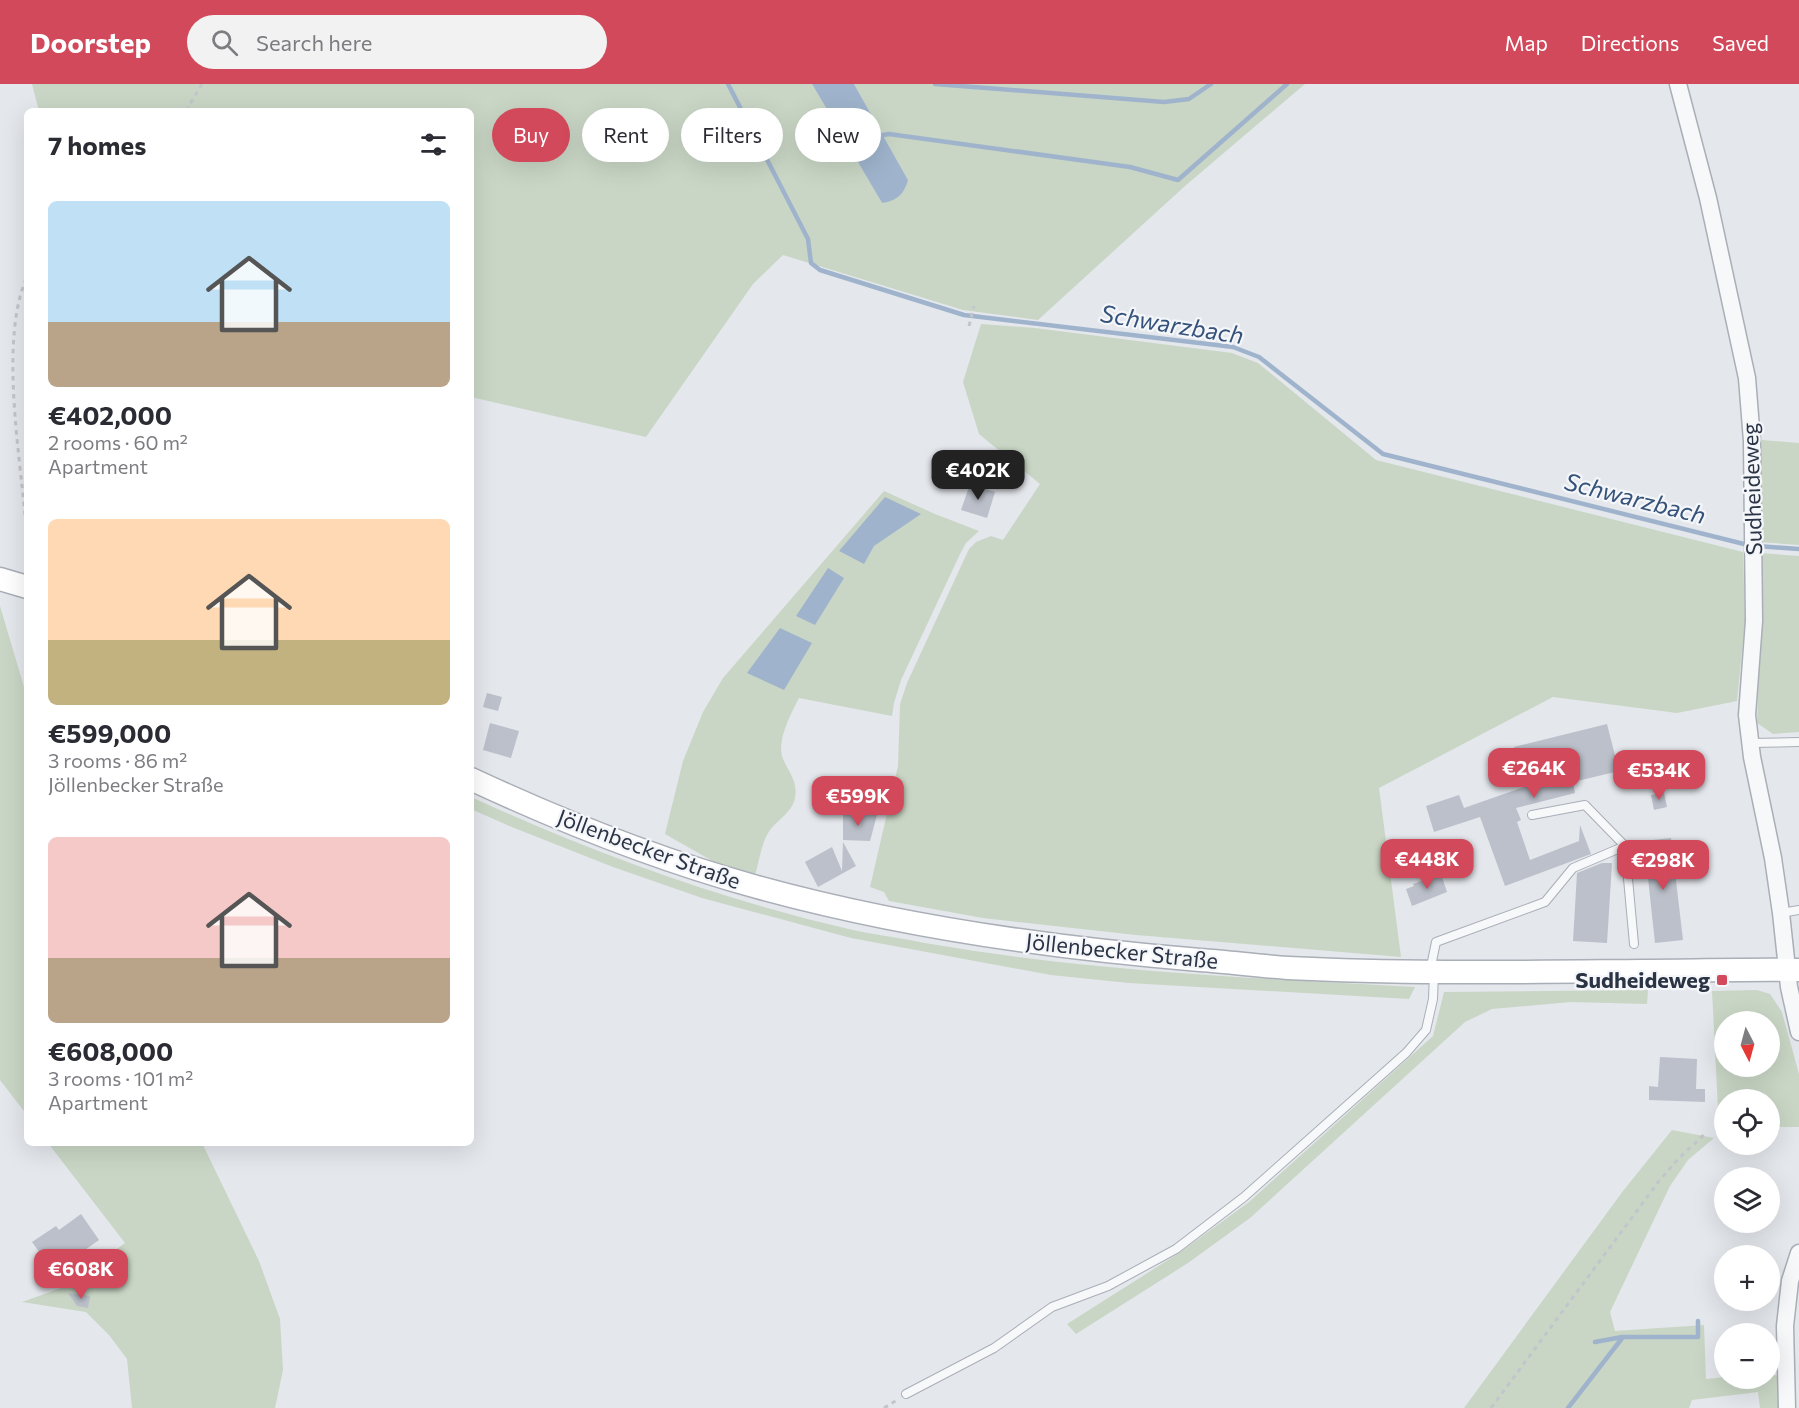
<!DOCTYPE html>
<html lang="en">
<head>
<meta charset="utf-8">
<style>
  :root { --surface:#fff; --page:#f2f2f3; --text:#2b2b33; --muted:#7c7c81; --accent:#d1495b }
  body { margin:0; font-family:Commissioner,sans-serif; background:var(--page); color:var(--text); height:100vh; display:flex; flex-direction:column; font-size:22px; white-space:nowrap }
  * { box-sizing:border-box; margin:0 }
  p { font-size:20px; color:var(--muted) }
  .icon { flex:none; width:33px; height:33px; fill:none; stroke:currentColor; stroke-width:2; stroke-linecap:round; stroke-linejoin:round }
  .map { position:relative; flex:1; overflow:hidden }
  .panel { position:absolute; left:24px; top:24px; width:450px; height:1038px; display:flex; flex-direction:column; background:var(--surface); border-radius:9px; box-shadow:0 6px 24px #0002 }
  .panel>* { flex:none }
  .top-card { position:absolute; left:492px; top:24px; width:570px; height:54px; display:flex; gap:12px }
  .needle { width:39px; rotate:174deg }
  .tools { position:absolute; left:1714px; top:927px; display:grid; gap:12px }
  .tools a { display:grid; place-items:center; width:66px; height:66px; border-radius:50%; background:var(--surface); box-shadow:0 6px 24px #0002; font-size:30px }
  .price { position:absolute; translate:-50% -51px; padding:0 14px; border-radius:12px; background:var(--accent); color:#fff; font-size:20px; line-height:39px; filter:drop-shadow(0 2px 3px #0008) }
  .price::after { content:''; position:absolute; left:50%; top:36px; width:18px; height:14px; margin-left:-9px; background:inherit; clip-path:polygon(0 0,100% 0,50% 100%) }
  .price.active { background:#222; color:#fff }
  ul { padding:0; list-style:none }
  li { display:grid; align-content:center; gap:12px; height:318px; padding:0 24px }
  li span { display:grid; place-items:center; height:186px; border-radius:9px; color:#555 }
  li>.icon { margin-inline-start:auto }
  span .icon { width:108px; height:108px; fill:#fffc; stroke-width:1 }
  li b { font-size:26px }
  h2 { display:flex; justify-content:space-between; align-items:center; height:72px; padding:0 24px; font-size:26px }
  .chip { padding:0 21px; border-radius:27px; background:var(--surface); box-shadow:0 6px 24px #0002; font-size:21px; line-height:54px }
  .chip.active { background:var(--accent); color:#fff }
  header { display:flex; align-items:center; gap:36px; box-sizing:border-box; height:84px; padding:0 30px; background:var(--accent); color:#fff }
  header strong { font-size:28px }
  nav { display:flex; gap:33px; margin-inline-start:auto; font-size:21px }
  .search { width:420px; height:54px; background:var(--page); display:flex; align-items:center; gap:15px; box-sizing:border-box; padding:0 21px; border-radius:33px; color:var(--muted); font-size:22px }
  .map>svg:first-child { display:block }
  .green { fill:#c9d6c5; fill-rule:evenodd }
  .water { fill:#9fb4cc }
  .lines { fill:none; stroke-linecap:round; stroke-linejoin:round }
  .stream { stroke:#9fb4cc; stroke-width:4.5 }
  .building { fill:#bbc0ca }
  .lane-casing { stroke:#a9aeb7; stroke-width:10 }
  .street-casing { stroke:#a9aeb7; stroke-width:19 }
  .secondary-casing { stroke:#a9aeb7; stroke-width:25 }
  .path { stroke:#c2c5cb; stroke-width:3; stroke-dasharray:4.5 4.5; stroke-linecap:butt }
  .lane { stroke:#f7f8fa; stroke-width:8 }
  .street { stroke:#f7f8fa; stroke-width:16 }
  .secondary { stroke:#fff; stroke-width:22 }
  .poi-dot { fill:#d1495b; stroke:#f4f6f9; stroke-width:2 }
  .labels { text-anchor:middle; stroke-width:4.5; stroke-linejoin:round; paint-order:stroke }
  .street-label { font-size:22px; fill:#2b3445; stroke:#f4f6f9 }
  .poi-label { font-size:22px; font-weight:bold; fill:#2b3445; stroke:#f4f6f9; text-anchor:end }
  .water-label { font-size:24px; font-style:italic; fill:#34527a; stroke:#f4f6f9 }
</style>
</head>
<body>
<header>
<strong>Doorstep</strong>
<div class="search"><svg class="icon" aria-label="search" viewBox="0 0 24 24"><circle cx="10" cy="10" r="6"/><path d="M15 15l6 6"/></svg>Search here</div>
<nav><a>Map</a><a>Directions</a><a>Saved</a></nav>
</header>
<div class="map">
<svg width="1799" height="1324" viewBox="0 0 1799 1324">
  <rect width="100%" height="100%" fill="#e4e7ec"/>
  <g class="green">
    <polygon points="32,0 812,0 882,119 908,96 854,0 1305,0 1185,102 1038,236 963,226 783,171 753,200 646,353 471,313 471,27 39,27"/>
    <polygon points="981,240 1035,244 1232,269 1258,279 1376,376 1743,468 1745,538 1737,617 1677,629 1553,613 1379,704 1401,873 1136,851 983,834 889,817 884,808 870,803 898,682 900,620 907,599 969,465 976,458 991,452 1003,456 1040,400 979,350 963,298"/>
    <polygon points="1762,356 1799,359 1799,461 1760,458"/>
    <path d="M884,407L935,430L979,447L966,459L960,470L901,596L894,619L892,632L799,614C791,630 776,657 783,675C789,689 798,697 795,714C792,730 774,737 767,751C761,762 759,778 755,791L716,779L665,750L683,677L703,628L723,594Z"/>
    <polygon points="1760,469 1799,472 1799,648 1773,650 1757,639 1761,534"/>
    <polygon points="0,522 27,613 27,1031 0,996"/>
    <path d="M471,713C593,769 721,816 853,846C876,851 901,854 925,859C1087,887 1251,894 1415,903L1409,915L1129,899L1051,891L851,854L702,814L613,783L507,741L471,725Z"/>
    <polygon points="1648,906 1647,920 1571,918 1492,925 1465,938 1250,1134 1188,1179 1076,1250 1067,1240 1179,1169 1249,1118 1433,952 1444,908"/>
    <path d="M1757,906L1770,910L1782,928L1799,990V1043H1770V1016H1725V1043L1719,1044L1712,907ZM1725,938H1770V982H1725Z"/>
    <polygon points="1672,1046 1714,1054 1688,1076 1670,1102 1610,1228 1615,1247 1704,1241 1706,1295 1725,1293 1770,1294 1770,1290 1779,1292 1782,1324 1760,1324 1758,1308 1692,1316 1689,1324 1464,1324 1623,1107"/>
    <polygon points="48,1059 202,1059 259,1177 280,1235 283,1286 275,1324 132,1324 127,1275 109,1251 86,1228 22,1218 64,1203 125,1159"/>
  </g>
  <g class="water">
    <path d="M812,0H854L908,96C904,110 897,117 882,119Z"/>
    <polygon points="885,413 921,430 874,462 864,480 839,467"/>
    <polygon points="828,484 844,494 815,541 796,532"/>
    <polygon points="780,544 812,559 784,606 747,589"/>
  </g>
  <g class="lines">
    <g class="stream">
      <polyline points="728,0 808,155 811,179 820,186 964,231 1233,263 1259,273 1383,370 1748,461"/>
      <polyline points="935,0 1164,18 1189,15 1211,0"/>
      <polyline points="883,51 889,50 1130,83 1178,96 1287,0"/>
      <polyline points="1757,462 1799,465"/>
      <polyline points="1595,1258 1622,1253"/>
      <polyline points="1568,1324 1623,1253 1698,1253 1698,1237"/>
    </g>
  </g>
  <g class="building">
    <polygon points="970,400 995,408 987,434 961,426"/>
    <polygon points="487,609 502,613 498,627 483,623"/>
    <polygon points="490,639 519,647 511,674 483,666"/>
    <polygon points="1607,640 1619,687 1573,698 1575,709 1516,724 1521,736 1517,738 1530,776 1579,757 1580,741 1591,770 1505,802 1480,733 1434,748 1426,722 1459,711 1464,724 1524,703 1514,663"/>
    <polygon points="1664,709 1667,723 1654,726 1651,711"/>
    <polygon points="843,729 877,731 870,757 843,756"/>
    <polygon points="1671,754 1683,856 1655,859 1644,757"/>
    <polygon points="843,758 856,782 818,803 805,778 832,763 842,787"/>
    <polygon points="1602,779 1612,779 1607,859 1573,857 1577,789"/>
    <polygon points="1441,790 1447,808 1412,822 1406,805 1414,802 1413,800"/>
    <polygon points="1660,973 1697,975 1696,1005 1705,1005 1705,1018 1649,1016 1649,1002 1658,1003"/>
    <polygon points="81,1130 99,1156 54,1188 32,1158 56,1142 59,1146"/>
    <polygon points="68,1209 90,1212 88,1224 77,1222"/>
  </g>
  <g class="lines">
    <g class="lane-casing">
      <g id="lane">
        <polyline points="1750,659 1799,658"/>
        <polyline points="1532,731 1585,721 1625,762 1634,860"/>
        <polyline points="1781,829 1799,826"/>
        <polyline points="1430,887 1436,858 1545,818 1573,784 1625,762"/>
        <polyline points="906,1310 994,1264 1052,1223 1108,1202 1176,1165 1244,1113 1406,969 1426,946 1433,915 1434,888"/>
      </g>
    </g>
    <g class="street-casing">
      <g id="street">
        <polyline points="1678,0 1708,114 1747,294 1752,357 1754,537 1747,631 1752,673 1773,774 1781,829 1789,903 1799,948"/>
        <polyline points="1787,1324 1785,1242 1790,1197 1799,1169"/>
      </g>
    </g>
    <g class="secondary-casing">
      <g id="secondary">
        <polyline points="0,495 27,503"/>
        <path d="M471,695C563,738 659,776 757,803C902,843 1051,864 1200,876C1229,878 1259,882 1288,884C1406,890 1525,888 1642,887C1695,887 1747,885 1799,886"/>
      </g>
    </g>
    <g class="path">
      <polyline points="186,27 202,0"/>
      <polyline points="969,242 974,222"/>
      <path d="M25,431C19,365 0,252 27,193"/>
      <polyline points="884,1324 897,1316"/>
      <polyline points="1491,1324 1659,1097 1679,1074 1706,1049"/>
    </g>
    <use href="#lane" class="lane"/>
    <use href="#street" class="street"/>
    <use href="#secondary" class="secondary"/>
  </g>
  <rect class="poi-dot" x="1716" y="890" width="12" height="12" rx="3"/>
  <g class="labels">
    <g class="street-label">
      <text transform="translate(1752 405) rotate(-92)" y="8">Sudheideweg</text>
      <text transform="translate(649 765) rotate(20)" y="8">Jöllenbecker Straße</text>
      <text transform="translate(1122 867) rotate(6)" y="8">Jöllenbecker Straße</text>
    </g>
    <g class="poi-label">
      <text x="1710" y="904">Sudheideweg</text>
    </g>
    <g class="water-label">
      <text transform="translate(1172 241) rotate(9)" y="8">Schwarzbach</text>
      <text transform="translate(1635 415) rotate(14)" y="8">Schwarzbach</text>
    </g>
  </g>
</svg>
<div class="tools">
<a><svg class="needle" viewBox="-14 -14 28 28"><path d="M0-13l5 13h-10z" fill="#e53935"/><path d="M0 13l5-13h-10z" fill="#7c7c81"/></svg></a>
<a><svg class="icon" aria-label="locate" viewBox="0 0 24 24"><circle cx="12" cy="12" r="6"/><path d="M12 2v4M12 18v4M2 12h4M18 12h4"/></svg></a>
<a><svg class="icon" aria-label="layers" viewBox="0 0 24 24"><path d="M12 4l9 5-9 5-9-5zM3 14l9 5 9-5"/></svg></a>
<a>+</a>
<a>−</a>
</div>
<b class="price active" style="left:978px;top:417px">€402K</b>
<b class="price" style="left:1534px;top:715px">€264K</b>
<b class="price" style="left:1659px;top:717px">€534K</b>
<b class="price" style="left:858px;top:743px">€599K</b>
<b class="price" style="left:1427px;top:806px">€448K</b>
<b class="price" style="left:1663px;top:807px">€298K</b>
<b class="price" style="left:81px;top:1216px">€608K</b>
<div class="top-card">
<a class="chip active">Buy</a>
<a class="chip">Rent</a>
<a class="chip">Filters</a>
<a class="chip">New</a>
</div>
<section class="panel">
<h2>7 homes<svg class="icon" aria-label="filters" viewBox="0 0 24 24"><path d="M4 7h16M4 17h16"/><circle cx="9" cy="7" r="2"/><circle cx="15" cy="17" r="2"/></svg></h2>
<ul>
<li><span style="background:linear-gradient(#bfe0f5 65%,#b9a48a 0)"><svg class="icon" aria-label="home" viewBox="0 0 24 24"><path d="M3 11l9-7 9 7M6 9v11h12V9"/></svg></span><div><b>€402,000</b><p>2 rooms · 60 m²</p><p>Apartment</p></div></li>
<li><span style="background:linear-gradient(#ffd9b3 65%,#c2b280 0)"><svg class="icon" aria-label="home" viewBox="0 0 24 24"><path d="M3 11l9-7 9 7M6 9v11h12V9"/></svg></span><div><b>€599,000</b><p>3 rooms · 86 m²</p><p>Jöllenbecker Straße</p></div></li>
<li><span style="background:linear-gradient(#f6c9c9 65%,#b9a48a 0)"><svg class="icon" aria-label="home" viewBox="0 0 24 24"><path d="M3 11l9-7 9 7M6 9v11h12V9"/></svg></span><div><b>€608,000</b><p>3 rooms · 101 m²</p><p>Apartment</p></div></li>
</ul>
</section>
</div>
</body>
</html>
